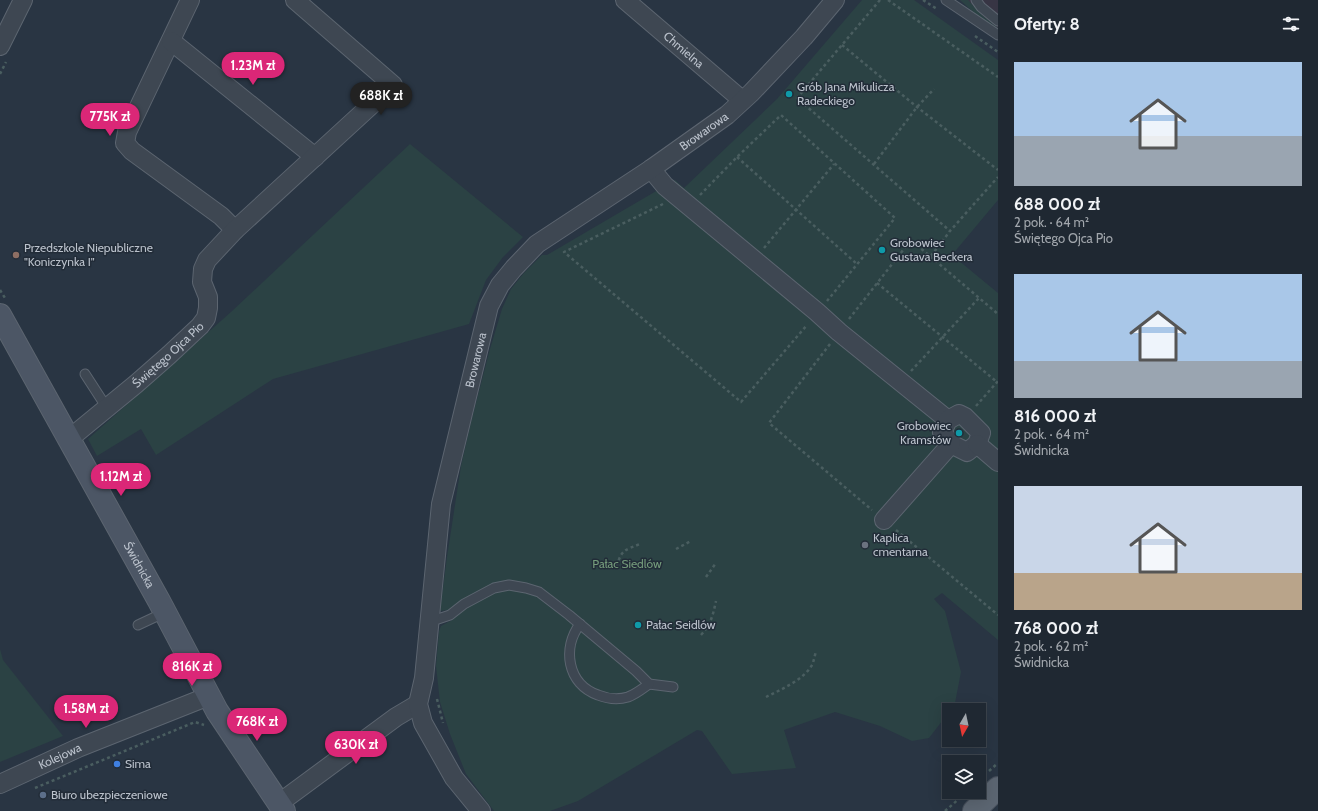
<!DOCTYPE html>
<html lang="pl">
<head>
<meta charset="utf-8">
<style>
  :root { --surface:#1f2832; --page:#2c343e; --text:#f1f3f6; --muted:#a1a6ac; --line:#3c444d; --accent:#db2777 }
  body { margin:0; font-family:Cabin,sans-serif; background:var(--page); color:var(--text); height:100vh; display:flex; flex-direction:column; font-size:15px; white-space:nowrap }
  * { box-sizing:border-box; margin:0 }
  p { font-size:13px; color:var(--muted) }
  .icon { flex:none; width:22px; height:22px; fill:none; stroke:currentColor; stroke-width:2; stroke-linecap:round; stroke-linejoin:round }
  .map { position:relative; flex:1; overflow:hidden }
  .drawer { display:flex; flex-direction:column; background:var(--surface); width:320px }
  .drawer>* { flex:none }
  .needle { width:26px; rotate:189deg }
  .fabs { position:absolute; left:942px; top:703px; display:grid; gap:8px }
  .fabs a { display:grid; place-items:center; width:44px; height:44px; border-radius:0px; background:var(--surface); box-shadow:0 4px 16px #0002,0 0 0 1px var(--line); font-size:20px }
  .price { position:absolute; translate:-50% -34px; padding:0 9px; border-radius:14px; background:var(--accent); color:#fff; font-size:13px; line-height:26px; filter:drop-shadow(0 1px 2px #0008) }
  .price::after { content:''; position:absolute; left:50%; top:24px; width:12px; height:9px; margin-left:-6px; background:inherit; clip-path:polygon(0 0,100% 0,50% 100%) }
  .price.active { background:#222; color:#fff }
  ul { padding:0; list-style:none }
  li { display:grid; align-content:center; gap:8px; height:212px; padding:0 16px }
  li span { display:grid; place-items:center; height:124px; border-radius:0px; color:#555 }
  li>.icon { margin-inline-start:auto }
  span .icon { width:72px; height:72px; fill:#fffc; stroke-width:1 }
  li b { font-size:17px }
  h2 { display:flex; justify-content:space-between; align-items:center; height:48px; padding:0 16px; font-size:17px }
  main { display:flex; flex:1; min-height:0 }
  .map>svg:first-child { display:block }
  .medical { fill:#373544 }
  .green { fill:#2b4244 }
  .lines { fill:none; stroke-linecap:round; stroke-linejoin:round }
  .lane-casing { stroke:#5c6570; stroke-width:11 }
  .street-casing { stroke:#5c6570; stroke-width:20 }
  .secondary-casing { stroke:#5c6570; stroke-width:24 }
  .primary-casing { stroke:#47505c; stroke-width:24 }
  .path { stroke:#4a5e60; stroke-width:2.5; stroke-dasharray:3 3; stroke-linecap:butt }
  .lane { stroke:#3e4752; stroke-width:9 }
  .street { stroke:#3e4752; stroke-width:18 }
  .secondary { stroke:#4c5665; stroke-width:22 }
  .primary { stroke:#5c6672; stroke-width:22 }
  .culture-dot { fill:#0f9aa8; stroke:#222c38; stroke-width:1.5 }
  .education-dot { fill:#8d6e63; stroke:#222c38; stroke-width:1.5 }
  .worship-dot { fill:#6b7280; stroke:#222c38; stroke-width:1.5 }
  .shop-dot { fill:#3f7fe0; stroke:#222c38; stroke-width:1.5 }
  .service-dot { fill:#5c6f8a; stroke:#222c38; stroke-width:1.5 }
  .labels { text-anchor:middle; stroke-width:3; stroke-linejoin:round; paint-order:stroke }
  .street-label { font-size:12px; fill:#bbc2cc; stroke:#222c38 }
  .poi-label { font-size:12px; fill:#bbc2cc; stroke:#222c38; text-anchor:start }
  .park-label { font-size:12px; fill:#749b7b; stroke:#222c38 }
</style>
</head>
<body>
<main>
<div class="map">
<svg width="998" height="811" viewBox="0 0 998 811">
  <rect width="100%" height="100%" fill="#293543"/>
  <polygon class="medical" points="960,0 998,0 998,31"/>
  <g class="green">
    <polygon points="862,0 914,0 998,60 998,200 952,255 998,293 998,640 942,593 934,599 945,611 961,672 955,703 950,710 949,710 949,712 929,738 912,741 880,726 835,712 784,730 796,768 732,774 702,731 697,730 578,801 550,811 494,811 466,774 450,734 440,702 436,666 439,631 441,626 452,620 447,610 440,611 447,557 461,466 471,422 490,349 502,309 511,289 523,274 542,255 547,255 675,180 684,188 777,99"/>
    <polygon points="960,0 968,0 983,16 998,28 998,31 981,19"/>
    <polygon points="410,144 523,237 503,257 486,280 469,324 273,379 156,455 141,429 97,456 88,439 231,312"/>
    <polygon points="0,649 3,660 63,736 0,762"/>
  </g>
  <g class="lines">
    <g class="lane-casing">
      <g id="lane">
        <polyline points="946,0 998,35"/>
        <polyline points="976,0 981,7 998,21"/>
        <polyline points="85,374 107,408"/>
        <polyline points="430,619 438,619 450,615 464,604 494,588 509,585 526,588 539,592 569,615 636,671 649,684 673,687"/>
        <path d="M580,624C562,648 567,684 598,695C608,699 618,700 628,697C636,694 642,689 649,684"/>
        <polyline points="138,625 155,617 164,610"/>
      </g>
    </g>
    <g class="street-casing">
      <g id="street">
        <polyline points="190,0 127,132 125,143 132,151 221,216 235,230"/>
        <path id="s1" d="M625,0L742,100"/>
        <polyline points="171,41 315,157"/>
        <polyline points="0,46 23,0"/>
        <polyline points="651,169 665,186 817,312 839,332 948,420"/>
        <polygon points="959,414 965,417 981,433 977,444 967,452 951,444 942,432 948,420"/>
        <path id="s2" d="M69,439L136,384L169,355L200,326L206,318L208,308V297L202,282L203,269L207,260L235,230L393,85L295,0"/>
        <polyline points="977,444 998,462"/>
        <polyline points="884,520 951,444"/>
        <path id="s3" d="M0,784L78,748L209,696"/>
        <polyline points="278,804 396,717 418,704"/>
        <path id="s4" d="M481,811L454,778L423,723L418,704L424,678L441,504L489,306L500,285L514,268L537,244L651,169L727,115L751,93L804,37L835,0"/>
      </g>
    </g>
    <g class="secondary-casing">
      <g id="secondary">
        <path id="s5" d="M0,315L159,601L217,711L284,811"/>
      </g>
    </g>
    <g class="primary-casing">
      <polyline id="primary" points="974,811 998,788"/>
    </g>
    <g class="path">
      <polyline points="880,0 797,98 950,231"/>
      <polyline points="888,0 998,77"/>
      <polyline points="923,0 937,9"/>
      <polyline points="975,36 998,52"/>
      <polyline points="842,45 917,107 998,170"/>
      <polyline points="0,74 6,62"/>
      <polyline points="737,157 857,264"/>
      <polyline points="874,164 917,107 934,89"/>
      <polyline points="700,195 737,157 781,115 895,218 827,301"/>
      <polyline points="663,204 564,252 741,402 807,325"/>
      <polyline points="764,248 834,164"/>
      <polyline points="931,256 950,231 998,177"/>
      <polyline points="877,283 997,382"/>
      <polyline points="0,290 5,298"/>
      <polyline points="849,319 911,240 998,314"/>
      <polyline points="830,344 769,423 872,510"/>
      <polyline points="911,371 979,298"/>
      <polyline points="976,406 998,381"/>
      <polyline points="896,530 998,615"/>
      <polyline points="676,549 691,541"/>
      <path d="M617,566C621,550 625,550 640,544"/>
      <polyline points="706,577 716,563"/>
      <path d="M701,635C711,624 713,615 716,601"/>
      <path d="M766,697C780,690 806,679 813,663C814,659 815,655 816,651"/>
      <polyline points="437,699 443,723"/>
      <polyline points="989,771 998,763"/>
      <polyline points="35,788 195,722 204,725"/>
      <polyline points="945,811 960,798"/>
    </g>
    <use href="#lane" class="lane"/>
    <use href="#street" class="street"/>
    <use href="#secondary" class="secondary"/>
    <use href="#primary" class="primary"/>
  </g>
  <g class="culture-dot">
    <circle cx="789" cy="94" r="4"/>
    <circle cx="882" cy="250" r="4"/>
    <circle cx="959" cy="433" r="4"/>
    <circle cx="638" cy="625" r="4"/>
  </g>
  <circle class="education-dot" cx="16" cy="255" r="4"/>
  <circle class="worship-dot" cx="865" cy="545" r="4"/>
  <circle class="shop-dot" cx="117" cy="764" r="4"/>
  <circle class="service-dot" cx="43" cy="795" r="4"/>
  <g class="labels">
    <g class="street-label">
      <text dy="4" stroke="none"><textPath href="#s1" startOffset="77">Chmielna</textPath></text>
      <text dy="4" stroke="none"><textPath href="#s4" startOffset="811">Browarowa</textPath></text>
      <text dy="4" stroke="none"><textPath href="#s2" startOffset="130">Świętego Ojca Pio</textPath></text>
      <text dy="4" stroke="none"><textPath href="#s4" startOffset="475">Browarowa</textPath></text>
      <text dy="4" stroke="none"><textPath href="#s5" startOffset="286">Świdnicka</textPath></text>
      <text dy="4" stroke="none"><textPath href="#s3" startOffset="66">Kolejowa</textPath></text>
    </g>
    <g class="poi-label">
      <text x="797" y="91">Grób Jana Mikulicza<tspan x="797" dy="14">Radeckiego</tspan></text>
      <text x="890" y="247">Grobowiec<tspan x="890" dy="14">Gustava Beckera</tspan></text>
      <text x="24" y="252">Przedszkole Niepubliczne<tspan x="24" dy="14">"Koniczynka I"</tspan></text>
      <text x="951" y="430" text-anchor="end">Grobowiec<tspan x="951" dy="14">Kramstów</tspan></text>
      <text x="873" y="542">Kaplica<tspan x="873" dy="14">cmentarna</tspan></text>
      <text x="646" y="629">Pałac Seidlów</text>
      <text x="125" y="768">Sima</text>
      <text x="51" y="799">Biuro ubezpieczeniowe</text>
    </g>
    <g class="park-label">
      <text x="627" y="568">Pałac Siedlów</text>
    </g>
  </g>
</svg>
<div class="fabs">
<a><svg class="needle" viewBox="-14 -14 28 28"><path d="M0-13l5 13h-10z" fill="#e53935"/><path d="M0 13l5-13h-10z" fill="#a1a6ac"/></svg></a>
<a><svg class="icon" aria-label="layers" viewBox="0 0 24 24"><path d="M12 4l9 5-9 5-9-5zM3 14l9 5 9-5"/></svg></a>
</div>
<b class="price" style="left:253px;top:86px">1.23M zł</b>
<b class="price active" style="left:381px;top:116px">688K zł</b>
<b class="price" style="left:110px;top:137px">775K zł</b>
<b class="price" style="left:121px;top:497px">1.12M zł</b>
<b class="price" style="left:192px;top:687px">816K zł</b>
<b class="price" style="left:86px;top:729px">1.58M zł</b>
<b class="price" style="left:257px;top:742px">768K zł</b>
<b class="price" style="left:356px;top:765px">630K zł</b>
</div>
<section class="drawer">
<h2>Oferty: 8<svg class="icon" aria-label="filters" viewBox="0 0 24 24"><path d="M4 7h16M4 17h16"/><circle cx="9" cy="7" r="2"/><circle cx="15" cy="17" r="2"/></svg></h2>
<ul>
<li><span style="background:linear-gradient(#a9c7e8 60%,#9aa5b1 0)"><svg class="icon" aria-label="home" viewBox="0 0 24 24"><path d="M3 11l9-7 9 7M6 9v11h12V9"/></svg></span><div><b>688 000 zł</b><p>2 pok. · 64 m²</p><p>Świętego Ojca Pio</p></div></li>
<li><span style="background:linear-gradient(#a9c7e8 70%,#9aa5b1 0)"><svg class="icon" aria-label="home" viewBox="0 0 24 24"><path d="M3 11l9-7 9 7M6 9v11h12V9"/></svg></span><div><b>816 000 zł</b><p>2 pok. · 64 m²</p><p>Świdnicka</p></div></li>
<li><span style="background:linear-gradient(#c9d6e8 70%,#b9a48a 0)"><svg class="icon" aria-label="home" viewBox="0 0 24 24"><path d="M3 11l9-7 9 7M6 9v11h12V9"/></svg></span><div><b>768 000 zł</b><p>2 pok. · 62 m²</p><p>Świdnicka</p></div></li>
</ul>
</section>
</main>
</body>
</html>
